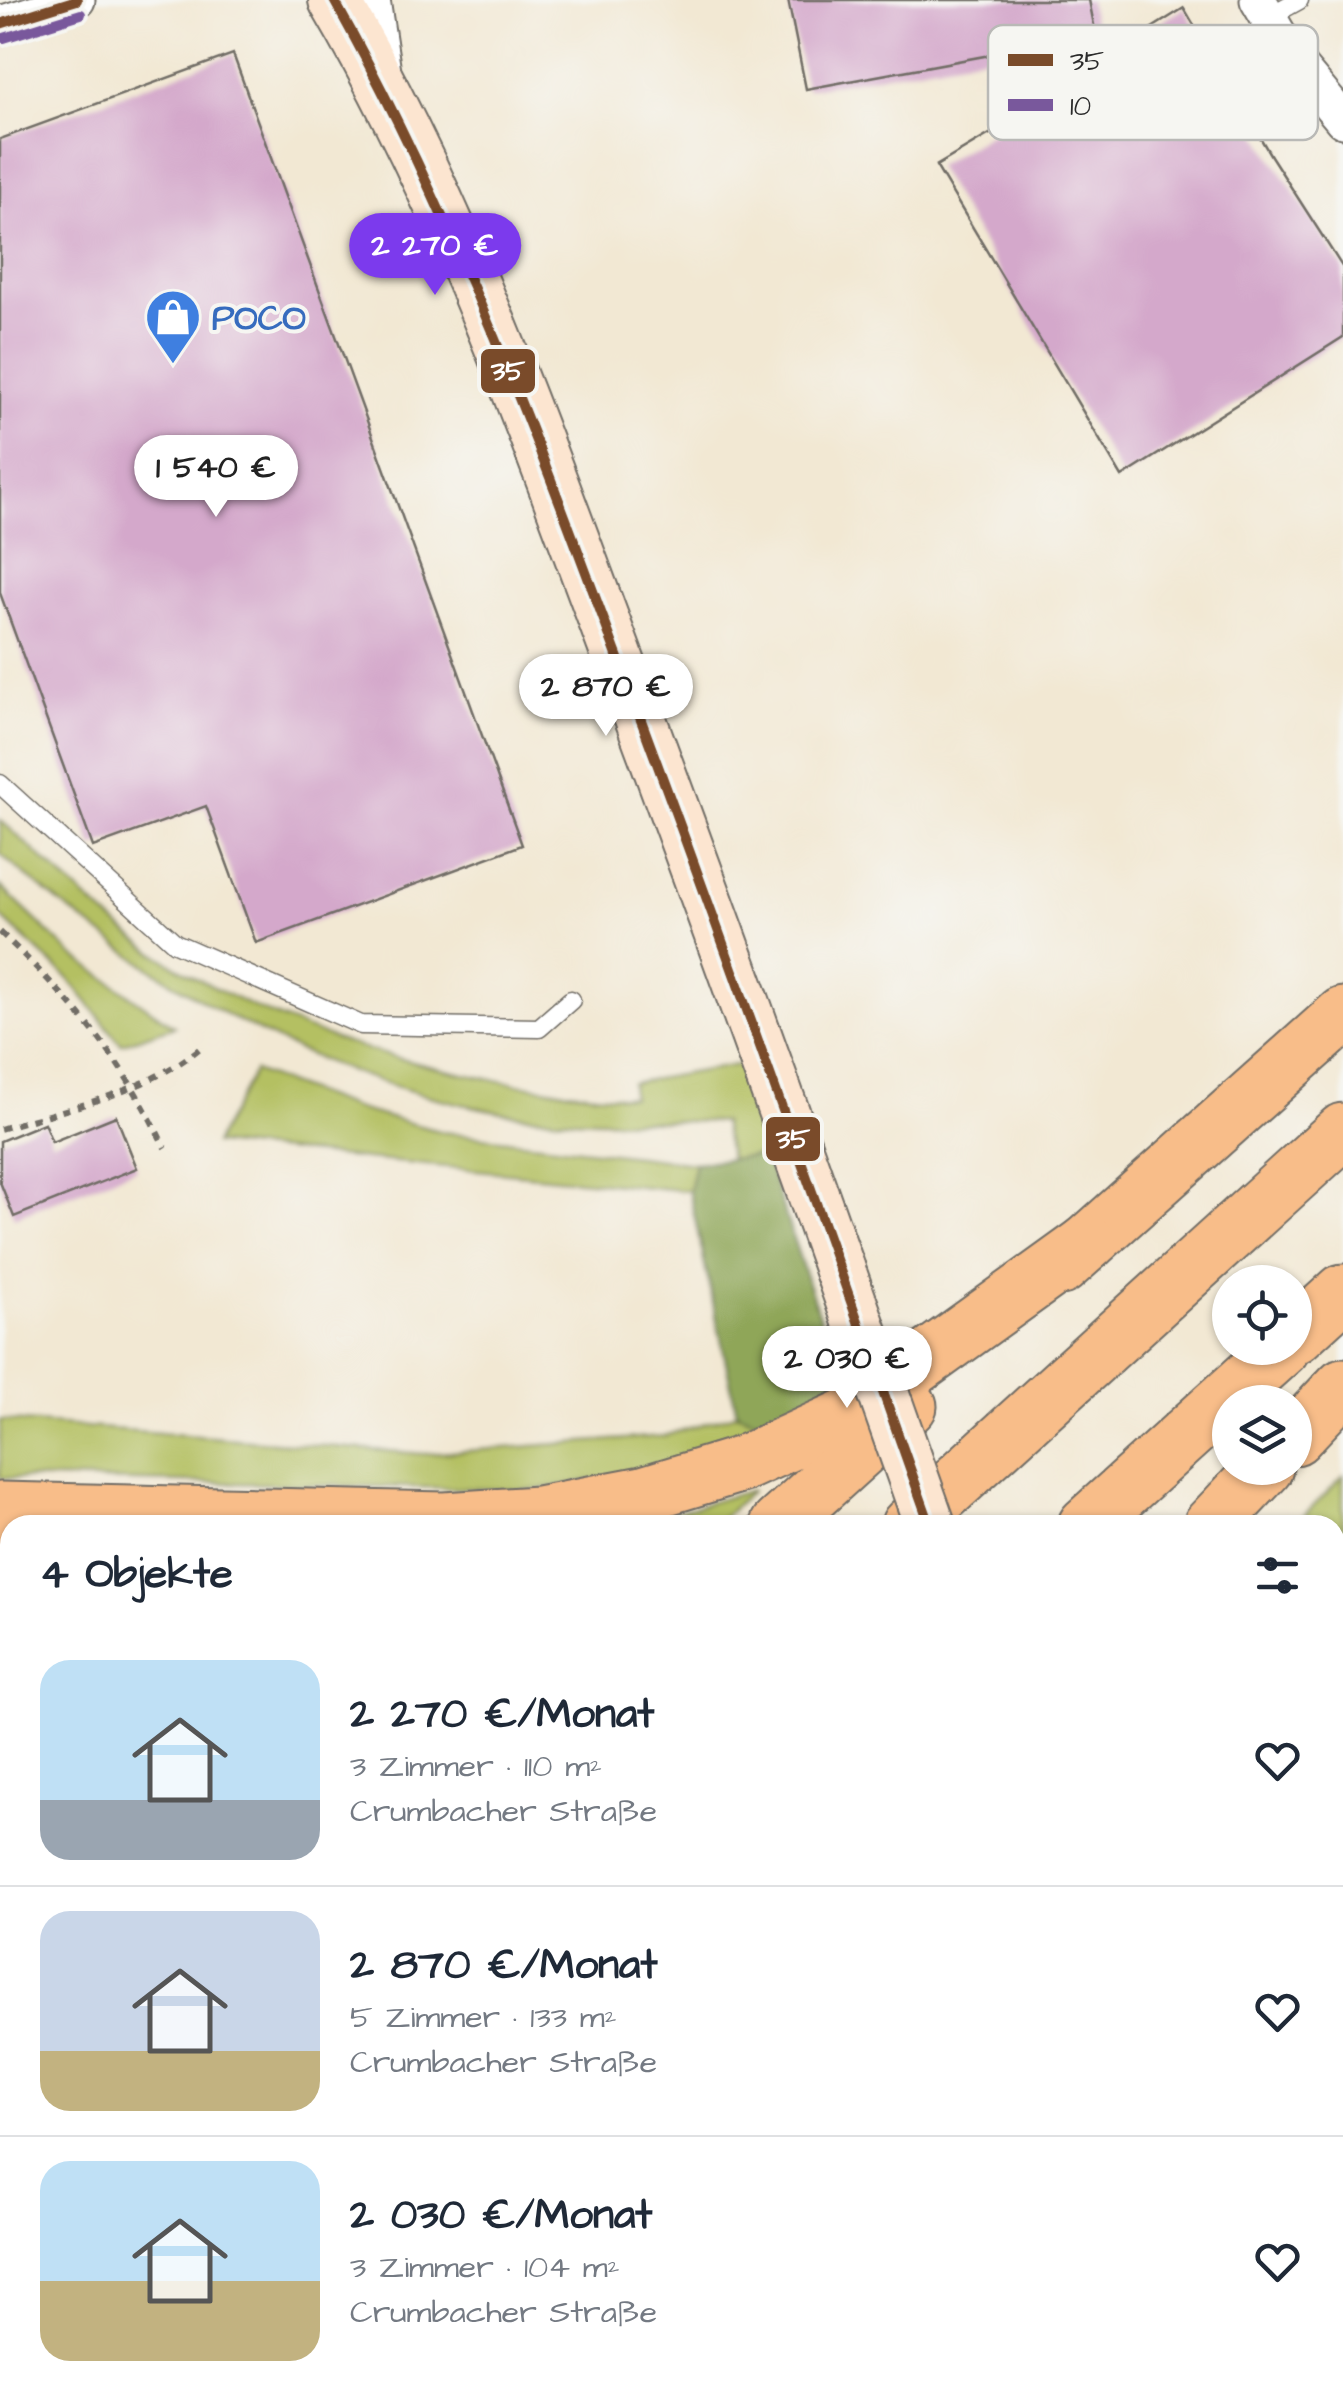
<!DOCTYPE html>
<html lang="de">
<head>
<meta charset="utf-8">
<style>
  :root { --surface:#fff; --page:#f2f2f3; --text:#1f2937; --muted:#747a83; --line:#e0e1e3; --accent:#7c3aed }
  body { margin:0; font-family:"Architects Daughter",sans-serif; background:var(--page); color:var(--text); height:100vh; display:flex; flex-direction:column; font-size:38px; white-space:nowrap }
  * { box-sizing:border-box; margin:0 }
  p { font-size:32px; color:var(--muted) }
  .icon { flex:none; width:55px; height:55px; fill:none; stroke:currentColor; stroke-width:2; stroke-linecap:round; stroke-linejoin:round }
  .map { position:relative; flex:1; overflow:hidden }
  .details { position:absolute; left:0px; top:1515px; width:1345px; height:892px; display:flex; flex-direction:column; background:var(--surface); border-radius:30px 30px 0 0; box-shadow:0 2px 8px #0004 }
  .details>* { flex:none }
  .fabs { position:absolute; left:1212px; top:1265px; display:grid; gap:20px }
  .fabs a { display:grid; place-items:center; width:100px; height:100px; border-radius:50%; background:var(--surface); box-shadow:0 2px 8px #0004; font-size:50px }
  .price { position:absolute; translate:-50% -85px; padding:0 22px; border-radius:35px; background:#fff; color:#222; font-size:32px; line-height:65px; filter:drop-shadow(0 2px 5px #0008) }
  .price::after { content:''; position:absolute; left:50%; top:60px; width:30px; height:22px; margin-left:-15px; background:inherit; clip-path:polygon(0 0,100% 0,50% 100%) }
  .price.current { background:var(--accent); color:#fff }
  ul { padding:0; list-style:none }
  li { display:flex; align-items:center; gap:30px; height:250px; padding:0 40px }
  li+li { border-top:2px solid var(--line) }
  li span { display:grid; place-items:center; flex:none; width:280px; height:200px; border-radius:30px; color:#555 }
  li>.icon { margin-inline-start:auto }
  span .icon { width:120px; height:120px; fill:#fffc; stroke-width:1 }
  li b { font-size:42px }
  h2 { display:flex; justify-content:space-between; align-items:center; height:120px; padding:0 40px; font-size:42px }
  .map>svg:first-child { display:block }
  .green { fill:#b4c062; stroke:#707646; stroke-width:2.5 }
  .forest { fill:#8fa658; stroke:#5d6842; stroke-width:2.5 }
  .building { fill:#d4a8cb }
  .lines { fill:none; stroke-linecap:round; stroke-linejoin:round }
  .lane-casing { stroke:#716d66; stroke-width:21 }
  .street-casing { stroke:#716d66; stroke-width:39 }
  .secondary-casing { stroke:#716d66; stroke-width:54 }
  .highway-casing { stroke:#716d66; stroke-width:59 }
  .path { stroke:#716d66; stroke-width:6; stroke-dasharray:8 8; stroke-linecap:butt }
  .lane { stroke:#fff; stroke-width:18 }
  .street { stroke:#fff; stroke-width:35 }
  .secondary { stroke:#fce5d0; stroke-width:50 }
  .highway { stroke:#f8bd89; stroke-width:55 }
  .secondary-bridge-casing { stroke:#716d66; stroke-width:54; stroke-linecap:butt }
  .secondary-bridge { stroke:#fce5d0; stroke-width:50 }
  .bus-1-casing { stroke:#f6f6f2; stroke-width:18 }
  .bus-2-casing { stroke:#f6f6f2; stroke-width:18 }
  .bus-1 { stroke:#7a4b2a; stroke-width:10 }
  .bus-2 { stroke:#79589c; stroke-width:10 }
  .labels { text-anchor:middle; stroke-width:8; stroke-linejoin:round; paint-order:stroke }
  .shop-label { font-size:35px; font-weight:bold; fill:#366cbe; stroke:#f6f6f2; text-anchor:start }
  .key { fill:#f6f6f2; stroke:#b9b9b6; stroke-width:2.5 }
  .key-label { font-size:28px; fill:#2b2b2b }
  .line-badge { stroke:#f6f6f2; stroke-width:4 }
  .badge-label { font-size:28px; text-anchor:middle; font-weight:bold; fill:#fff }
</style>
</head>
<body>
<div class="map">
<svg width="1343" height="2407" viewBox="0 0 1343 2407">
  <rect width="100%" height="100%" fill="#f6f6f2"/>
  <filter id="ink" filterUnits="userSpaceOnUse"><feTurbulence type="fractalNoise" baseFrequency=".01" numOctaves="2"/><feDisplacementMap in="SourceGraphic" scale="20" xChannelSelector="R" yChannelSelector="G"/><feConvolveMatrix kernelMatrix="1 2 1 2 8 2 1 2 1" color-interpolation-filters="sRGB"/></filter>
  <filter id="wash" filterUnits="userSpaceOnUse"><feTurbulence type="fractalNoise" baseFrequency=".0048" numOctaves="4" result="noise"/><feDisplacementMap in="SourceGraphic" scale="40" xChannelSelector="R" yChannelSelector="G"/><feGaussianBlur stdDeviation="2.25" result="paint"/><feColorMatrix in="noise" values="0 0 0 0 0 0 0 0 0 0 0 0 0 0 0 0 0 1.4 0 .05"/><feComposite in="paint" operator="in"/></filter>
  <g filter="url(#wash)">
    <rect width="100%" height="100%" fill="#f2e8d3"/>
    <g class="green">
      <path d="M0,820C54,867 107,924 169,962C304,1045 474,1086 632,1097L631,1083L742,1064L765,1155L730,1159L722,1122C650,1119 572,1124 501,1112C303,1077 151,982 0,854Z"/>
      <polygon points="0,886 71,954 174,1026 121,1044 68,978 0,916"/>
      <polygon points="254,1071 357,1109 443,1132 695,1163 689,1191 214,1144"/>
      <polygon points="737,1413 769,1425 689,1463 535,1490 0,1478 0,1420 425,1454 664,1436"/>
      <polygon points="1343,1476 1343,1643 1335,1650 1335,1525 1295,1525"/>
      <polygon points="752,1490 715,1525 632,1525"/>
      <polygon points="0,1589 10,1591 10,2142 0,2151"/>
      <polygon points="278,2398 597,2398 599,2407 268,2407"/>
      <polygon points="635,2398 772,2398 774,2407 636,2407"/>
      <polygon points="795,2398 1210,2398 1181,2407 796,2407"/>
    </g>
    <polygon class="forest" points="765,1155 842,1384 769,1425 737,1413 689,1191 695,1163"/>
    <g id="blocks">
      <g class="building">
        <polygon points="788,0 1089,0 1096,35 1071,39 1088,68 1184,8 1271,156 1343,268 1343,337 1122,477 936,166 1037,106 1001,53 806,89"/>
        <polygon points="233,54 522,845 256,943 206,806 93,847 0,593 0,139"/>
        <polygon points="116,1116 137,1168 14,1217 0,1182 0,1141 44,1123 52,1142"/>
        <polygon points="1343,1907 1343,2008 1335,1998 1335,1914"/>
      </g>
    </g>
  </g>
  <g filter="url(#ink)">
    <use href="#blocks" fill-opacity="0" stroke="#716d66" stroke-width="2.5"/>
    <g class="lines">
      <g class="lane-casing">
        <g id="lane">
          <polyline points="1268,17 1299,0"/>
          <polyline points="0,784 175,943 361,1025 539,1028 571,1000"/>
          <polyline points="241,2407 251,2398"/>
        </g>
      </g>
      <g class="street-casing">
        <g id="street">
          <polyline points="372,0 383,72"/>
          <polyline points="1258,0 1294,61 1343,120"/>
          <polyline points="0,24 77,0"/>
        </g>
      </g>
      <g class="secondary-casing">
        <g id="secondary">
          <path d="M334,0C445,189 521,397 597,602C680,824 761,1046 840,1270"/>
          <polyline points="1288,2398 1293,2407"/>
        </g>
      </g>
      <g class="highway-casing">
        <g id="highway">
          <polyline points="1061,1267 1343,1015"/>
          <polyline points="1295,1336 1343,1292"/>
          <polyline points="1295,1437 1343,1386"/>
          <polyline points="0,1510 445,1520 538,1514 643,1494 742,1464 848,1416 1088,1243"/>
          <polyline points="778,1525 909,1406"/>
          <polyline points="909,1525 1343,1131"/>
          <polyline points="1086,1525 1282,1348"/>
          <polyline points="1211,1525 1265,1468"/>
          <polyline points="0,1563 10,1564"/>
          <polyline points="0,2232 10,2223"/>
          <polyline points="0,2351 10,2341"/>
          <polyline points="616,2398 618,2407"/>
          <polyline points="111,2407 122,2398"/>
        </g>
      </g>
      <g class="path">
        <path d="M0,932C74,1003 120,1054 165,1148"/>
        <path d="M0,1129C68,1108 143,1094 199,1049"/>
        <polyline points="786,2398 788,2407"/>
      </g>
      <use href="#lane" class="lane"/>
      <use href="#street" class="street"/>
      <use href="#secondary" class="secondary"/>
      <use href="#highway" class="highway"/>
      <g class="secondary-bridge-casing">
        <polyline id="secondary-bridge" points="840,1270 930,1525"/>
      </g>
      <use href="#secondary-bridge" class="secondary-bridge"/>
      <g class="bus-1-casing">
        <g id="bus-1">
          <path d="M334,0C456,219 542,453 629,688C733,966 831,1245 930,1525"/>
          <polyline points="0,24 77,0"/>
        </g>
      </g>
      <g class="bus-2-casing">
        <polyline id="bus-2" points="4,38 81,14"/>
      </g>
      <use href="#bus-1" class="bus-1"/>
      <use href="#bus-2" class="bus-2"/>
    </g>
  </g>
  <defs>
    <g id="shop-pin" transform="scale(2.875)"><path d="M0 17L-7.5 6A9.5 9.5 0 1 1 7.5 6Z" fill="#3f7fe0" stroke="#f6f6f2"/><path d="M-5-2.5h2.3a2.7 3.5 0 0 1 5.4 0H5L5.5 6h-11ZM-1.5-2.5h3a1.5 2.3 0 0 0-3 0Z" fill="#fff"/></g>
  </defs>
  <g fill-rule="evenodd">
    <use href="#shop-pin" x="173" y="317"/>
  </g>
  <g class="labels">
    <g class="shop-label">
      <text x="212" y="329">POCO</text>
    </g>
  </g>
  <rect x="988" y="25" width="330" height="115" rx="15" class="key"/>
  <rect x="1008" y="54" width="45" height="12" fill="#7a4b2a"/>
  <rect x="1008" y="99" width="45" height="12" fill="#79589c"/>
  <g class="key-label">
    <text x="1070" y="70">35</text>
    <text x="1070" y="115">10</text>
  </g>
  <g class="line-badge">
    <rect x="479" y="347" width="58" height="48" rx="10" fill="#7a4b2a"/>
    <rect x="764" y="1115" width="58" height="48" rx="10" fill="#7a4b2a"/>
  </g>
  <g class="badge-label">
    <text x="508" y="380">35</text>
    <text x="793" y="1148">35</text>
  </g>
</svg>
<div class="fabs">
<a><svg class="icon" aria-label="locate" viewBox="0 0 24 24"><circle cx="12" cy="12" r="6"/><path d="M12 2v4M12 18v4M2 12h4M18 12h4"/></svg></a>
<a><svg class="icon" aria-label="layers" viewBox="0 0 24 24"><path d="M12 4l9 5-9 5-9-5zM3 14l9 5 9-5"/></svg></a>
</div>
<b class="price current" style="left:435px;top:298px">2 270 €</b>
<b class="price" style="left:216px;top:520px">1 540 €</b>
<b class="price" style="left:606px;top:739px">2 870 €</b>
<b class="price" style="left:847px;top:1411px">2 030 €</b>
<section class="details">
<h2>4 Objekte<svg class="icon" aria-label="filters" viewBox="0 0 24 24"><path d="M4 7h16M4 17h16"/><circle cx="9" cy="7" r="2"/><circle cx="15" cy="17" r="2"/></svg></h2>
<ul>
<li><span style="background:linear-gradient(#bfe0f5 70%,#9aa5b1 0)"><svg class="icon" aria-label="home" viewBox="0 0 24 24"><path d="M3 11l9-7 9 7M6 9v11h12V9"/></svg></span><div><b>2 270 €/Monat</b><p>3 Zimmer · 110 m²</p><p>Crumbacher Straße</p></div><svg class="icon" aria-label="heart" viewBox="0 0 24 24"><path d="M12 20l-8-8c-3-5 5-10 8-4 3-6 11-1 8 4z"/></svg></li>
<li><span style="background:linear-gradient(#c9d6e8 70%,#c2b280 0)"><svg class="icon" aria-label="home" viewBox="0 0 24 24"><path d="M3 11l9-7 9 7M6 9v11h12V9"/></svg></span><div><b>2 870 €/Monat</b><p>5 Zimmer · 133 m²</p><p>Crumbacher Straße</p></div><svg class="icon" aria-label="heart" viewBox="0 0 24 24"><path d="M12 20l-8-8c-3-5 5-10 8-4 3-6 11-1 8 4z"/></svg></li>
<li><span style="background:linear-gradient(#bfe0f5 60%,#c2b280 0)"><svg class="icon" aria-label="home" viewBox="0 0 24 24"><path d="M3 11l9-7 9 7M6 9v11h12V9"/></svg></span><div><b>2 030 €/Monat</b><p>3 Zimmer · 104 m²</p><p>Crumbacher Straße</p></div><svg class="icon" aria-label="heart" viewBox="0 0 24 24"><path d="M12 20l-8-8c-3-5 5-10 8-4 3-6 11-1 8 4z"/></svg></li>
</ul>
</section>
</div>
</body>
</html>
